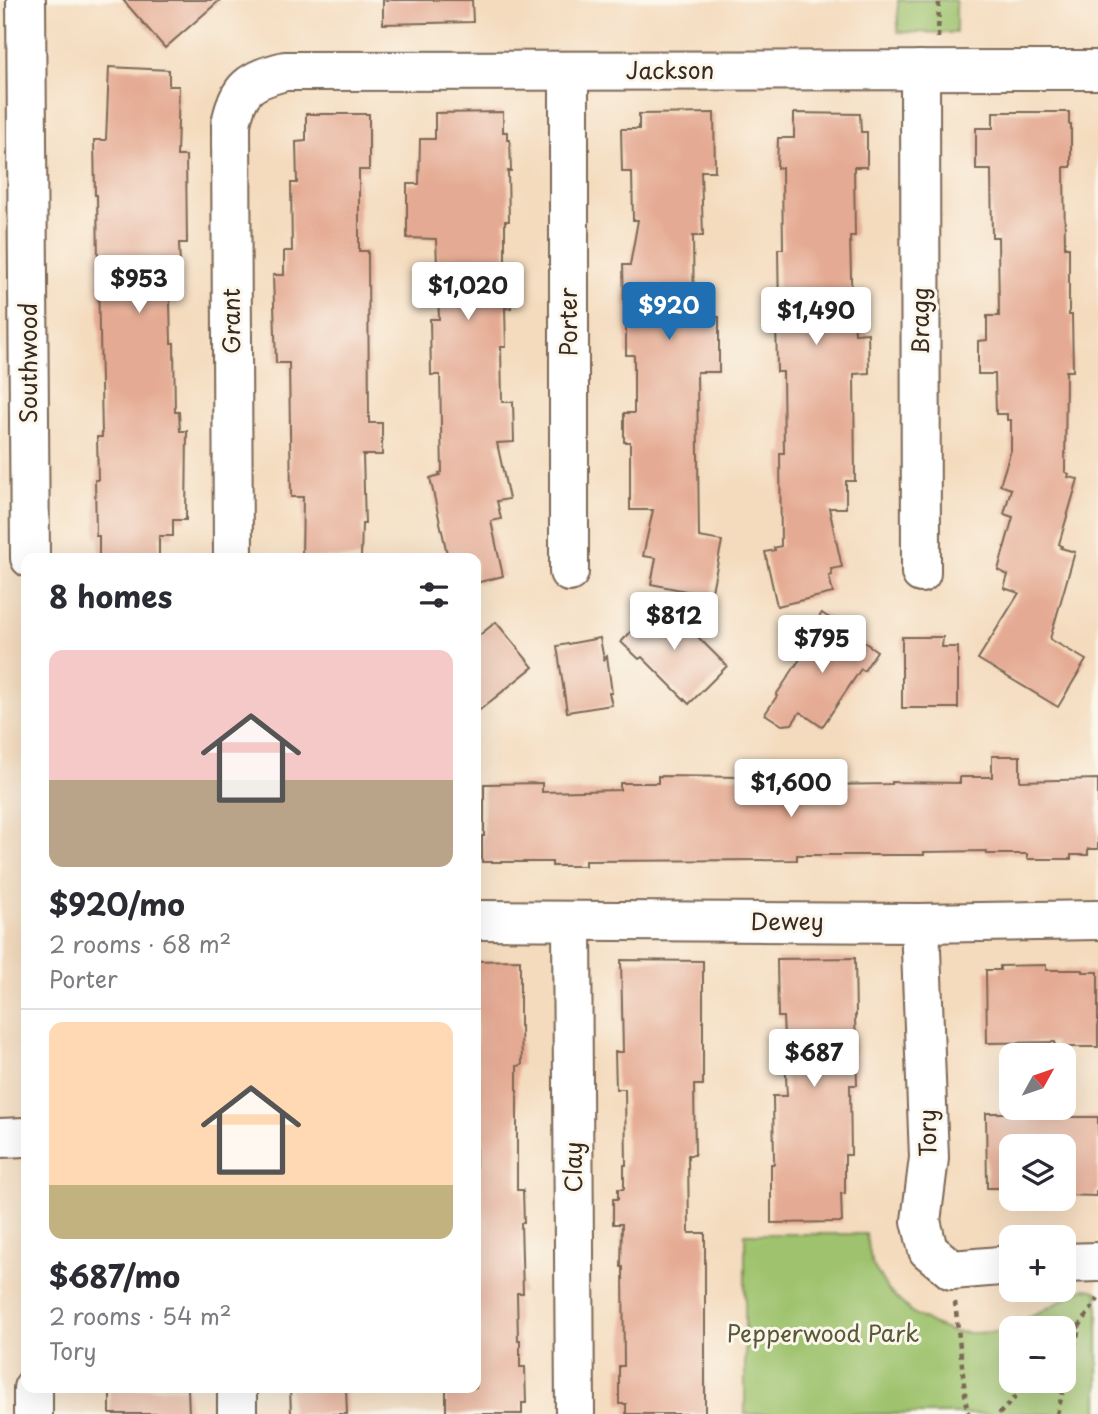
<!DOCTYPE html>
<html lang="en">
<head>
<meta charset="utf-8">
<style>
  :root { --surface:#fff; --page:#f2f2f3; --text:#2b2b33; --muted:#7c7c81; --line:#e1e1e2; --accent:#1f6fb2 }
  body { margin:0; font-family:"Playpen Sans",sans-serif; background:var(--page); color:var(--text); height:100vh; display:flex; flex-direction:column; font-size:26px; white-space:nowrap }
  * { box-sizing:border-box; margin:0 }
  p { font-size:23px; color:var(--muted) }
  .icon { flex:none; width:38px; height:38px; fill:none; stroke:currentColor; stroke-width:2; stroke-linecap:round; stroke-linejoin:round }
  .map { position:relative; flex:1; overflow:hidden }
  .drawer { position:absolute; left:21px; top:553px; width:460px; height:840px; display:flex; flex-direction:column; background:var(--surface); border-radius:14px; box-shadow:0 7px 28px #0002 }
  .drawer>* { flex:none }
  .needle { width:46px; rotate:50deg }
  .tools { position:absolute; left:999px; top:1043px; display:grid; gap:14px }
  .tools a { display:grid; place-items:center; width:77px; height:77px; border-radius:14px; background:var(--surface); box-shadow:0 7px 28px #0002; font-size:35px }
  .price { position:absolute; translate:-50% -60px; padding:0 16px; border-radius:7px; background:#fff; color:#222; font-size:23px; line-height:46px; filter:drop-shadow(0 2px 4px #0008) }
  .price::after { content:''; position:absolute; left:50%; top:42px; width:21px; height:16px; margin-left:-10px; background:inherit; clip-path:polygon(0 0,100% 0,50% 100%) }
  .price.current { background:var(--accent); color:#fff }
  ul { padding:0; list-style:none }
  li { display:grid; align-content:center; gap:14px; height:371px; padding:0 28px }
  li+li { border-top:2px solid var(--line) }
  li span { display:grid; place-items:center; height:217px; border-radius:14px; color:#555 }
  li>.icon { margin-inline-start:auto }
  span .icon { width:126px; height:126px; fill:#fffc; stroke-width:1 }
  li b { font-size:30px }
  h2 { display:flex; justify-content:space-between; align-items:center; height:84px; padding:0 28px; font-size:30px }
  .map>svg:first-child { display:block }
  .green { fill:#9ec26d; stroke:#6c7646; stroke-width:2; fill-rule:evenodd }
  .building { fill:#e5aa93 }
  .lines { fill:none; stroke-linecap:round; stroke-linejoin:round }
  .minor-casing { stroke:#7c6856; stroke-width:42 }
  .path { stroke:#7c6856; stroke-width:4.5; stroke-dasharray:5 5; stroke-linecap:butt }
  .minor { stroke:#fff; stroke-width:38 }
  .labels { text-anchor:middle; stroke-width:6; stroke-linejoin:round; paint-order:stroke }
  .street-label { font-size:23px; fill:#3b2a1e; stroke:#fbf7ec }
  .park-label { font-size:23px; fill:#595836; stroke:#fbf7ec }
</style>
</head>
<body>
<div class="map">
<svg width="1098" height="1414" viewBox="0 0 1098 1414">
  <rect width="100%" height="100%" fill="#fbf7ec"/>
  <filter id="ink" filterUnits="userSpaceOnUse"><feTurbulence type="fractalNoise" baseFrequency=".0143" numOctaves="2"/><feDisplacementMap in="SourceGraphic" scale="14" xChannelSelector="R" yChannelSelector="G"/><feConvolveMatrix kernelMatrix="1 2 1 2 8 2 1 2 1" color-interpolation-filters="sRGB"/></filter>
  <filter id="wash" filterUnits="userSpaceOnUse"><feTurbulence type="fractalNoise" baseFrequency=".00686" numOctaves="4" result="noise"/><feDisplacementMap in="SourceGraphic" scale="28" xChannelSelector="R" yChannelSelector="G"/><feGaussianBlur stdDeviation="1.57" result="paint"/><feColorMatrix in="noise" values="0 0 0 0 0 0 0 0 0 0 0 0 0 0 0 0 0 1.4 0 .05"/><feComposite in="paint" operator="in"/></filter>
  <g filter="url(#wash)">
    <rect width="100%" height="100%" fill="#f4dbbe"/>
    <g class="green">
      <polygon points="898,0 956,0 956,33 898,32"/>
      <path d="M745,1234H866L872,1264L888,1290L910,1311L932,1324L953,1332L974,1333L996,1332L1039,1313L1081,1290C1087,1288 1092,1289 1098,1292V1414H745ZM1012,1328H1064V1381H1012Z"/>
    </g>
    <g id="blocks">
      <g class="building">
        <polygon points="123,0 220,0 165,48"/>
        <polygon points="383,0 472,0 473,22 383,24"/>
        <polygon points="109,67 169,70 169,86 179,86 177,156 186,156 187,243 179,243 180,265 169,265 171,343 174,343 175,412 179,412 180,431 187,431 186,520 173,520 173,536 159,536 159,558 99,558 99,536 96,536 95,480 98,480 97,437 102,437 100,332 99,332 97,195 95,195 94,140 106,140"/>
        <polygon points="503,112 503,132 507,132 507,140 510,140 511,171 508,171 509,221 505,221 505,274 510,274 511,308 505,308 506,347 501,347 502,402 513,402 514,442 497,443 509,499 497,501 501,519 491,521 503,576 476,583 476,558 448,558 430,478 440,475 439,473 442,472 440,375 431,375 430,319 439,319 436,239 407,238 407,184 419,184 420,139 435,139 435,113"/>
        <polygon points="993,112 1069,112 1069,124 1071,124 1071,167 1064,167 1065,247 1069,247 1069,315 1072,315 1073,371 1066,371 1065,472 1069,474 1068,477 1078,479 1059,544 1062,546 1061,548 1075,552 1050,639 1086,660 1058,707 978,659 1019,593 1004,588 1008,575 998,570 1013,517 1004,514 1011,489 1000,485 1011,450 1011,420 1007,420 1007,414 996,414 995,374 978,374 978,341 987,340 987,316 999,316 998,237 992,237 991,170 976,170 976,128 993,128"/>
        <polygon points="714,113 715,171 701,171 703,236 693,236 694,317 719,317 719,372 697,372 699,537 722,541 711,596 651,584 656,558 643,556 653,510 630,510 630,442 624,442 624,413 634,413 634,355 626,355 626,305 624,305 623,265 630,265 638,220 633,220 632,172 622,172 621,129 639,129 639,114"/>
        <polygon points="794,113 860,114 861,132 867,132 867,167 854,167 855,236 850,236 852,316 854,316 855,334 868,333 869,373 854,374 855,481 846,481 846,508 829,508 842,567 831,569 832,575 829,576 833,593 777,606 765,552 775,550 774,548 781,546 780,453 784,453 783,372 777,372 776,317 779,317 778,249 783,249 782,168 777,168 778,138 794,138"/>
        <polygon points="306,114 369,114 369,170 359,170 359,251 368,251 369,423 382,423 382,455 363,455 365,524 362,524 361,558 302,558 303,497 291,497 289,363 276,363 273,275 284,275 284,251 292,251 291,183 297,183 296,142 306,141"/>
        <polygon points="661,600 727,666 689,704 642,657 639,659 621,642"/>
        <polygon points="822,613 877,651 864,671 861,669 822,727 800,712 792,724 782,725 765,714 777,696 776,695 818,632 812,627"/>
        <polygon points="496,622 533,667 476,713 476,638"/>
        <polygon points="902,637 943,637 942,647 958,647 958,708 902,708"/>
        <polygon points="600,638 604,660 607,656 612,693 609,693 612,705 567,712 557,646"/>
        <polygon points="992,756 1020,756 1020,781 1098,779 1098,849 1088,849 1088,855 1071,855 1071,859 1027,859 1027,854 986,854 987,851 924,852 924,855 797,855 797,860 585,861 585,866 552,866 552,862 482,862 482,836 484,836 484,784 542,783 542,792 620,790 620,783 658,783 658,776 746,777 746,782 815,783 815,785 892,784 892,782 960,783 960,777 992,777"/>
        <polygon points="855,958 856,1016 855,1016 857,1085 850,1085 851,1155 845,1155 845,1194 841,1193 842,1222 771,1223 771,1164 774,1164 773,1096 787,1096 783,1017 778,1017 777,959"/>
        <polygon points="520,960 520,1026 521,1026 522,1065 517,1066 517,1190 523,1190 524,1223 521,1223 523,1293 517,1293 518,1340 520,1340 520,1367 525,1367 526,1403 522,1403 522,1414 446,1414 446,1388 476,1388 476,961"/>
        <polygon points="621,960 703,961 703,1085 694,1085 695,1155 688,1155 689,1233 705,1233 705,1414 626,1414 626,1404 619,1404 619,1366 624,1366 623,1267 621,1267 622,1224 613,1224 613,1199 618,1199 618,1189 624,1189 624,1165 626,1165 625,1089 616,1089 615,1052 623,1052"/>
        <polygon points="1046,965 1046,970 1083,970 1083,972 1098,972 1098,1047 1055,1047 1055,1042 987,1043 986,970 1000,970 1000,966"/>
        <polygon points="986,1113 1044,1113 1044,1117 1098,1117 1098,1191 1096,1191 1096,1196 1064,1195 1064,1146 1012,1146 1012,1188 987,1188"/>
        <polygon points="188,1388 189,1414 110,1414 110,1389"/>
        <polygon points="290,1388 346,1388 347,1414 291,1414"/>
      </g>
    </g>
  </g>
  <g filter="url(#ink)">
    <use href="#blocks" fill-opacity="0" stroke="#7c6856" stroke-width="2"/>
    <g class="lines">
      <g class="minor-casing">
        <g id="minor">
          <polyline points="26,0 30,558"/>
          <polyline points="920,70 921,573"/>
          <polyline points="569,71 569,572"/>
          <path d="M233,558L231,124C238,87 250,80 285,71L1098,70"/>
          <polyline points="476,920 920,923 1098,920"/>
          <polyline points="572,921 575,1414"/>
          <polyline points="920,923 929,1158 921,1221 928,1250 952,1270 1012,1265"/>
          <polyline points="0,1138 26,1137"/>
          <polyline points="1064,1263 1098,1262"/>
          <polyline points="33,1388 33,1414"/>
          <polyline points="237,1388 237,1414"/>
        </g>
      </g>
      <g class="path">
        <polyline points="938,38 939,0"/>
        <polyline points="955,1302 967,1411 969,1414"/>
        <polyline points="1064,1343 1079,1326"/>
        <polyline points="999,1414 1031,1381"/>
        <polyline points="1057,1414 1080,1325 1098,1299"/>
      </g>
      <use href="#minor" class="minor"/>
    </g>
  </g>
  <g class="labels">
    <g class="street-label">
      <text x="670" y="79">Jackson</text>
      <text transform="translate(232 321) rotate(-90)" y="8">Grant</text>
      <text transform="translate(921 321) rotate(-90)" y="8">Bragg</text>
      <text transform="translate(569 322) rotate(-90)" y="8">Porter</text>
      <text transform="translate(29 363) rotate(-90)" y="8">Southwood</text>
      <text x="787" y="930">Dewey</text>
      <text transform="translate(928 1133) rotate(-91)" y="8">Tory</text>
      <text transform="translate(574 1167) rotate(-90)" y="8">Clay</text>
    </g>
    <g class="park-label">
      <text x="823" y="1342">Pepperwood Park</text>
    </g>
  </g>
</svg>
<div class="tools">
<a><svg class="needle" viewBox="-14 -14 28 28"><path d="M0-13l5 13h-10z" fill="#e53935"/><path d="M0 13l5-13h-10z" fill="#7c7c81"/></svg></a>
<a><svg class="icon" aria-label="layers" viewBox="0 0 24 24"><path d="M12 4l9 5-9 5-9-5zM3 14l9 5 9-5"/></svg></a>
<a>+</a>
<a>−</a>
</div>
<b class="price" style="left:139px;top:315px">$953</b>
<b class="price" style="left:468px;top:322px">$1,020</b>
<b class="price current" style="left:669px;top:342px">$920</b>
<b class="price" style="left:816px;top:347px">$1,490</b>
<b class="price" style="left:674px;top:652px">$812</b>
<b class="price" style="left:822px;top:675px">$795</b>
<b class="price" style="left:791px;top:819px">$1,600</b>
<b class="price" style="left:814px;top:1089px">$687</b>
<section class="drawer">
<h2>8 homes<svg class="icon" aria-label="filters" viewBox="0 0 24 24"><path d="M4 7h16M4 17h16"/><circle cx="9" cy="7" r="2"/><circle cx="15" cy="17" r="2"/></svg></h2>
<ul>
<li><span style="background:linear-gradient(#f6c9c9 60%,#b9a48a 0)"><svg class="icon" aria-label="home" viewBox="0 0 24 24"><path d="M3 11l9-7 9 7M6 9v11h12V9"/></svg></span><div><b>$920/mo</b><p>2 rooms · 68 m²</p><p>Porter</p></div></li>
<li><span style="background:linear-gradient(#ffd9b3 75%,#c2b280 0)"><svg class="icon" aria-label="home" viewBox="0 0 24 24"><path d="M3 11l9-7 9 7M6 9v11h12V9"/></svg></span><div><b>$687/mo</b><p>2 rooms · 54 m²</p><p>Tory</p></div></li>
</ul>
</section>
</div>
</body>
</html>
